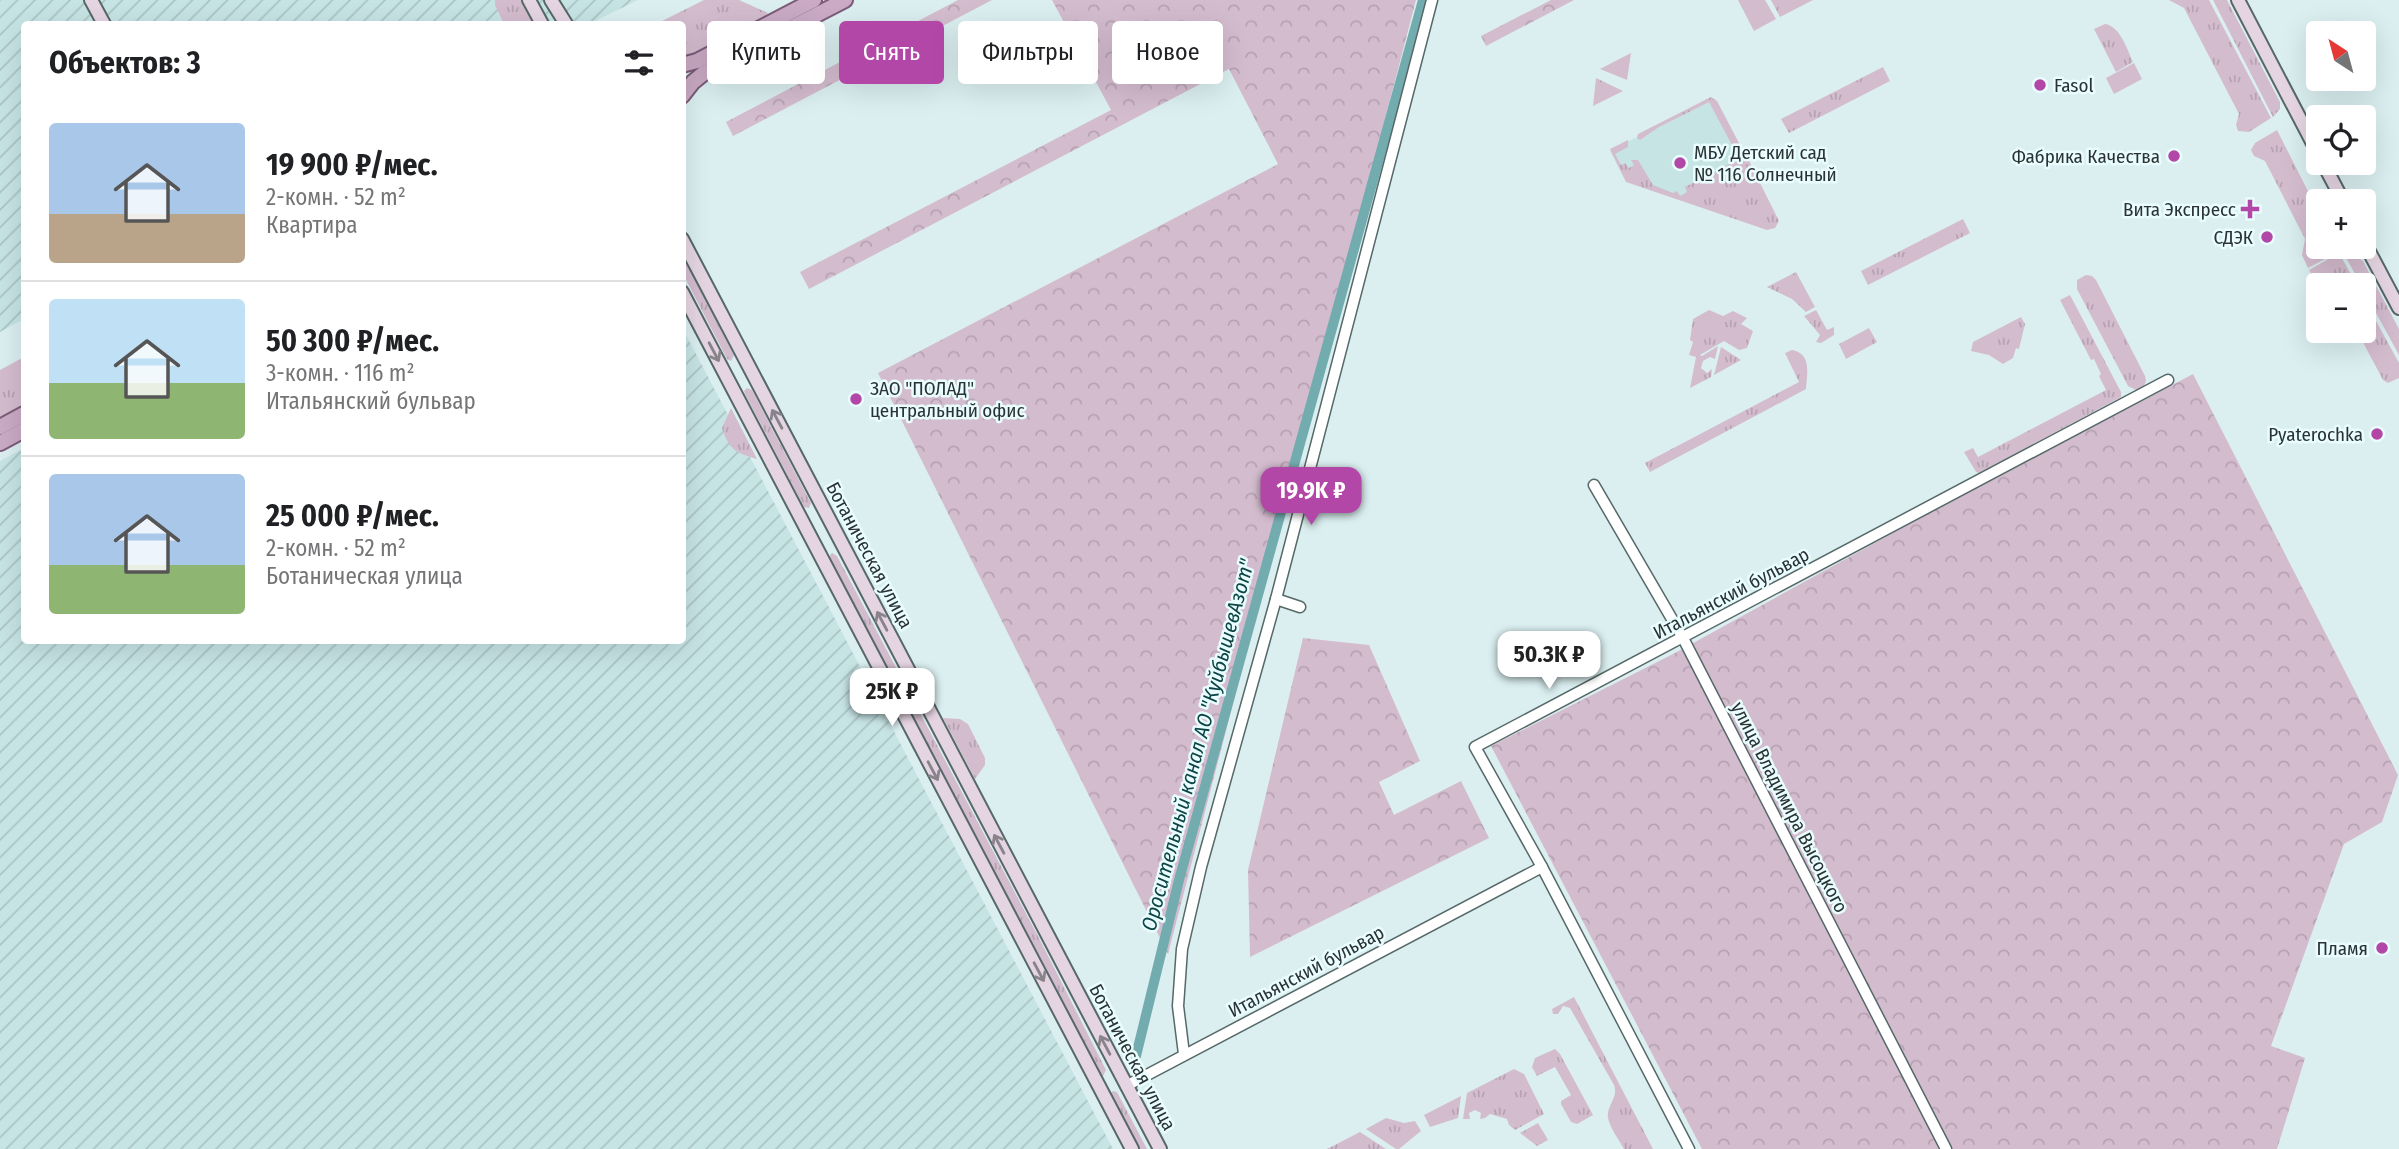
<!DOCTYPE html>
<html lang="ru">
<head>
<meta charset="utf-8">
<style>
  :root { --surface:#fff; --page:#f2f2f2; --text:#202124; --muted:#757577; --line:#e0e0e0; --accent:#b347a7 }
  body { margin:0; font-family:"Fira Sans Condensed",sans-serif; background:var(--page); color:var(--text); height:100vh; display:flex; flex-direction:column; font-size:26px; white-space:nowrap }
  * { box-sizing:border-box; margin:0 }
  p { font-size:23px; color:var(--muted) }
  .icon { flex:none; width:38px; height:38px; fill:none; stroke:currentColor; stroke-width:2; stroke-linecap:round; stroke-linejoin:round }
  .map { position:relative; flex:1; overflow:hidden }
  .details { position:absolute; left:21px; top:21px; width:665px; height:623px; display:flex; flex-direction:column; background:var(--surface); border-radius:7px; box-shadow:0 7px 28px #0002 }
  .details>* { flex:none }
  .top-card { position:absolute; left:707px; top:21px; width:665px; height:63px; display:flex; gap:14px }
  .needle { width:46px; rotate:324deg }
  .buttons { position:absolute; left:2306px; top:21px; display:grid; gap:14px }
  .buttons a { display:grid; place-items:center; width:70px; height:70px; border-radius:7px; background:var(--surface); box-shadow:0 7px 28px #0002; font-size:35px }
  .price { position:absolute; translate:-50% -60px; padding:0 16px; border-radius:14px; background:#fff; color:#222; font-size:23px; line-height:46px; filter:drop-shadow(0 2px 4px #0008) }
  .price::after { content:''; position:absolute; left:50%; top:42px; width:21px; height:16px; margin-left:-10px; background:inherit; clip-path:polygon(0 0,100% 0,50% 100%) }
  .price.current { background:var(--accent); color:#fff }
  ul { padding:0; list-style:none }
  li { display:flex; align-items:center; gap:21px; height:175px; padding:0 28px }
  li+li { border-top:2px solid var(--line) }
  li span { display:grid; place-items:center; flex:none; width:196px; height:140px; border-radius:7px; color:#555 }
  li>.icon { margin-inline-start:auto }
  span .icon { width:84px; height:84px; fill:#fffc; stroke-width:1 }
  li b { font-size:30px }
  h2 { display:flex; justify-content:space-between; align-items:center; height:84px; padding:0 28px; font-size:30px }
  .pill { padding:0 24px; border-radius:7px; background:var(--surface); box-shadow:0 7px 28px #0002; font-size:24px; line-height:63px }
  .pill.current { background:var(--accent); color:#fff }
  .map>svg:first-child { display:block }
  .built { fill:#c7e4e5 }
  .industrial { fill:url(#industrial-furrows) }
  .grass { fill:url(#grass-tufts) }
  .forest { fill:url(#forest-crowns) }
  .garden { fill:#d4bccf }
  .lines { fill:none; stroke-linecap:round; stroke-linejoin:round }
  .canal { stroke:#73acaf; stroke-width:10 }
  .street-casing { stroke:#566868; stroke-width:13 }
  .secondary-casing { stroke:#566868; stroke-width:16 }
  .primary-casing { stroke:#7c5c79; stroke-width:18 }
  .street { stroke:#fff; stroke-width:10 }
  .secondary { stroke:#e5d5e2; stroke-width:12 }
  .primary { stroke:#caaac5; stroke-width:14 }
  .oneway { stroke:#88848a }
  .poi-dot { fill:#b347a7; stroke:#e9fdfe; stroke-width:2.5 }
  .labels { text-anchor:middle; stroke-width:5; stroke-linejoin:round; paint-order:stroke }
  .poi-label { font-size:19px; fill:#2b3233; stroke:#e9fdfe; text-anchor:end }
  .street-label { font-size:19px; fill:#2b3233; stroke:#e9fdfe }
  .water-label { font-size:21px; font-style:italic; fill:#0e4446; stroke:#e9fdfe }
</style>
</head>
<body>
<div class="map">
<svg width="2399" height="1149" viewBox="0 0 2399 1149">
  <defs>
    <pattern id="industrial-furrows" width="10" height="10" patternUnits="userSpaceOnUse" patternTransform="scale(1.75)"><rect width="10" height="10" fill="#c7e4e5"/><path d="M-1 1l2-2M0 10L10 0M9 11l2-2" fill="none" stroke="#abc4c5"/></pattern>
    <pattern id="grass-tufts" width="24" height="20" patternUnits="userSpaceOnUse" patternTransform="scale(1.75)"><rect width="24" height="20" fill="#d4bccf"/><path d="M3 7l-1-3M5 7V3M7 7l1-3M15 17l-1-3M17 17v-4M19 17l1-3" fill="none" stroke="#b6a2b2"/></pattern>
    <pattern id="forest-crowns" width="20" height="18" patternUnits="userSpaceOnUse" patternTransform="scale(1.75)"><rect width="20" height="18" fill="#d4bccf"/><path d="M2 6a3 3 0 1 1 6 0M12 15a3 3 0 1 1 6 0" fill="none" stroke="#b6a2b2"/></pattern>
  </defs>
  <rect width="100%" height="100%" fill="#dbeff0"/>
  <polygon class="built" points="1711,99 1775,220 1765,226 1650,190 1624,178 1610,151"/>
  <g class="industrial">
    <polygon points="0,0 638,0 589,24 24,24 24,319 0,332"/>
    <polygon points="683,329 1113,1149 0,1149 0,461 24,448 24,640 682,640"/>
  </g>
  <g class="grass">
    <polygon points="495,0 527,0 539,24 504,24 495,5"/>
    <polygon points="704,0 739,0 768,13 763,18 695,53 683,57 682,24 656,24"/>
    <polygon points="1771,0 1813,0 1780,17"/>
    <polygon points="2169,0 2209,0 2271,118 2249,132 2238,131 2236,125 2239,114 2184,8"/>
    <polygon points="2213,0 2227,0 2280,102 2280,109 2273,117"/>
    <path d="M2105,24C2120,26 2127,49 2133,62L2116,72L2094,29Z"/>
    <polygon points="1883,67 1890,81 1789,133 1781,119"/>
    <polygon points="1596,78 1623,91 1593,106"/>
    <polygon points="1711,97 1717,101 1740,145 1739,150 1733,147 1709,102 1659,127 1640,140 1637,138 1638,134"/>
    <polygon points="2277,130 2319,213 2319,247 2336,247 2338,252 2308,268 2302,255 2305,239 2265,161 2254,156 2251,150 2255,143"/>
    <polygon points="1628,140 1628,147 1615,154 1621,165 1625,163 1629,168 1634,165 1631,160 1638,160 1653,185 1673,193 1677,191 1680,196 1687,192 1685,187 1744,156 1747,157 1779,221 1775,228 1767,230 1626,182 1610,149"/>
    <polygon points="1963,219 1970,233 1868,285 1861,271"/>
    <polygon points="2350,248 2354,255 2363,261 2399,329 2399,355 2364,291 2364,285 2361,285 2343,252"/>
    <polygon points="2339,253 2357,285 2332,285 2326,275 2315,281 2309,270"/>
    <polygon points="683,257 734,355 731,361 727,359 683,274"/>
    <polygon points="1796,272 1815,307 1806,312 1792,299 1767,287"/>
    <polygon points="2086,275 2092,276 2096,280 2145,376 2146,381 2144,386 2136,390 2128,386 2077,289 2077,280"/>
    <polygon points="2070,295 2121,392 2121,397 1979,473 1976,472 1964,452 1973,448 1978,457 2106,390 2099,376 2101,374 2094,359 2091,360 2060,300"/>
    <polygon points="2364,299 2399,363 2399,378 2388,383 2383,380 2357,331 2364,331"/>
    <polygon points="1709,310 1723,316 1733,311 1747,318 1741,324 1753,331 1747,348 1739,350 1724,341 1700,355 1702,356 1718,346 1715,359 1710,357 1703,361 1701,368 1707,373 1712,369 1711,377 1690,388 1696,357 1689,355 1693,342 1690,340 1693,319"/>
    <polygon points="1816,310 1827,330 1834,327 1834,335 1821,343 1816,342 1820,335 1804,316"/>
    <polygon points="2021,317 2025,324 2019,349 2016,348 2013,358 2003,364 1989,355 1971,351 1973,342"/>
    <polygon points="1869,328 1877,342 1846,359 1839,344"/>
    <polygon points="1721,347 1741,360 1714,375"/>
    <path d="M1792,350C1812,354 1807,373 1806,389L1650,472L1645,463L1799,382L1785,353Z"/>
    <polygon points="24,357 24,404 0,417 0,370"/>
    <polygon points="747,388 752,390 811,503 809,508 804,507 745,394 744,391"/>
    <path d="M731,408L757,459C736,453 729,450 722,428Z"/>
    <path d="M832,553L837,556L1039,938L1106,1070L1103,1076L1096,1074C1010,901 921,728 828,559Z"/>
    <polygon points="943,718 960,719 968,724 985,758 985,765 975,779"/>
    <path d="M1574,997L1653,1149H1624C1619,1140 1610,1128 1608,1118C1606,1106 1619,1097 1614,1085L1570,1008L1563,1006L1558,1014H1553L1552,1009Z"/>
    <polygon points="1555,1049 1560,1054 1593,1115 1577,1124 1571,1122 1561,1104 1561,1101 1571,1095 1555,1067 1537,1076 1532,1067 1535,1058"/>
    <polygon points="1514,1069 1524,1074 1544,1114 1515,1130 1509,1125 1507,1119 1490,1114 1485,1118 1480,1119 1481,1113 1475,1110 1469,1113 1470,1119 1463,1119 1467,1093"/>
    <polygon points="1113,1091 1117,1092 1147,1149 1136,1149 1110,1094"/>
    <polygon points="1461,1096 1458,1118 1430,1127 1424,1115"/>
    <polygon points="1386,1118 1404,1123 1415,1121 1421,1131 1399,1149 1396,1149 1366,1129"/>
    <polygon points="1538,1123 1548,1140 1537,1146 1520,1133"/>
    <polygon points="1360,1132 1386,1149 1327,1149"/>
  </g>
  <g class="forest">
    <polygon points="958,0 992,0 733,136 726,122"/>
    <polygon points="1052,0 1416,0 1168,954 878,373 1278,164 1229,69 809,289 800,272 1111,110"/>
    <polygon points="1551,0 1574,0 1486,46 1481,36"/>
    <polygon points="2193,374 2398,775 2382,822 2344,844 2271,1046 2305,1058 2277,1149 1702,1149 1491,746 1675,653 1922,517"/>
    <polygon points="1303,638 1369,645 1420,761 1379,782 1394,815 1461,781 1489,838 1250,957 1248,870"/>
  </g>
  <g class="garden">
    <polygon points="1738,0 1765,0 1776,19 1754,31"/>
    <polygon points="1631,53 1627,80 1600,69"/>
    <polygon points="2134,63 2142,79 2114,94 2106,78"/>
  </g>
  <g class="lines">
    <polyline class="canal" points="1136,1056 1179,880 1423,0"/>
    <g class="street-casing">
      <g id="street">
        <polyline points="1594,485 1683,638 1946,1149"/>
        <polyline points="1276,599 1300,607"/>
        <polyline points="1542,867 1689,1149"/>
        <polyline points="1184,1054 1178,1006 1182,949 1201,867 1276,599 1432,0"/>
        <polyline points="1126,1086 1542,867 1475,747 2168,380"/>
      </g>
    </g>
    <g class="secondary-casing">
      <g id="secondary">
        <polyline points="91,0 104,24"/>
        <polyline points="529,0 542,24"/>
        <polyline points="551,0 566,24"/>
        <polyline points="2238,0 2319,155"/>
        <polyline points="2323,163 2343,201"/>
        <polyline points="682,239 1160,1149"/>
        <polyline points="2364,242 2399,308"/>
        <polyline points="682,292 1132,1149"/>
      </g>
    </g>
    <g class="primary-casing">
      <g id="primary">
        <polyline points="682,65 697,61 814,0"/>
        <polyline points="682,96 693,82 704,73 845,0"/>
        <polyline points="0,427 24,414"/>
        <polyline points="0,443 24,430"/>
      </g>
    </g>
    <use href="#street" class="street"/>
    <use href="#secondary" class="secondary"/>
    <use href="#primary" class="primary"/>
  </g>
  <defs><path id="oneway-shaft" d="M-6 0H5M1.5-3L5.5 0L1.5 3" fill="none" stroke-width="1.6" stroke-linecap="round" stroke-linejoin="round" transform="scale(1.75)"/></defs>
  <g class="oneway">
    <use href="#oneway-shaft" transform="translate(714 352) rotate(62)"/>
    <use href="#oneway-shaft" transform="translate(777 419) rotate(-118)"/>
    <use href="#oneway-shaft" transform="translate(882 621) rotate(-118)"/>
    <use href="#oneway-shaft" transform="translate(933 771) rotate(62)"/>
    <use href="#oneway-shaft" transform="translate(999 844) rotate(-118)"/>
    <use href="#oneway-shaft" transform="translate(1039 972) rotate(62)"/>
    <use href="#oneway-shaft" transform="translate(1105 1045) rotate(-118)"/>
  </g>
  <g class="poi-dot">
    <circle cx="2040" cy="85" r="7"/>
    <circle cx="2174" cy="156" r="7"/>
    <circle cx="1680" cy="163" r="7"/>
    <path d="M2246.5 198.5h7v7h7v7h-7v7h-7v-7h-7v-7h7z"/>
    <circle cx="2267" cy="237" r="7"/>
    <circle cx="856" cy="399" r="7"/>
    <circle cx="2377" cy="434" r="7"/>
    <circle cx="2382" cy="948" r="7"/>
  </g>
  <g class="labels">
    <g class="poi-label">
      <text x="2054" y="92" text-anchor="start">Fasol</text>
      <text x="1694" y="159" text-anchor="start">МБУ Детский сад<tspan x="1694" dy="22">№ 116 Солнечный</tspan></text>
      <text x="2160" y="163">Фабрика Качества</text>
      <text x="2236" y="216">Вита Экспресс</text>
      <text x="2253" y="244">СДЭК</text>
      <text x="870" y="395" text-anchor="start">ЗАО "ПОЛАД"<tspan x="870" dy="22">центральный офис</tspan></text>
      <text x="2363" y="441">Pyaterochka</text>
      <text x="2368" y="955">Пламя</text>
    </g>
    <g class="street-label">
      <text transform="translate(870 555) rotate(62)" y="7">Ботаническая улица</text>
      <text transform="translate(1731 593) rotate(-28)" y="7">Итальянский бульвар</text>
      <text transform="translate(1790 807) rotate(63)" y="7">улица Владимира Высоцкого</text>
      <text transform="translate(1306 971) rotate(-28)" y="7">Итальянский бульвар</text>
      <text transform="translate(1133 1057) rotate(62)" y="7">Ботаническая улица</text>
    </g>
    <g class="water-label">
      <text transform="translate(1198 745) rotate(-75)" y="7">Оросительный канал АО "КуйбышевАзот"</text>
    </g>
  </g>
</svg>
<div class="buttons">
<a><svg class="needle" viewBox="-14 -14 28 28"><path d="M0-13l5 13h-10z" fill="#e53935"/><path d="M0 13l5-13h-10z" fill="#757577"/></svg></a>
<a><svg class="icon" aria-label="locate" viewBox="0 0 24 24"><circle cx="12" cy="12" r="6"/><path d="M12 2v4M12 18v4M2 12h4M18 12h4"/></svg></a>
<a>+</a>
<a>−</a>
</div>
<b class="price current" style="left:1311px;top:527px">19.9K ₽</b>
<b class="price" style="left:1549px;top:691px">50.3K ₽</b>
<b class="price" style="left:892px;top:728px">25K ₽</b>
<div class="top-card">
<a class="pill">Купить</a>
<a class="pill current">Снять</a>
<a class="pill">Фильтры</a>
<a class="pill">Новое</a>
</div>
<section class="details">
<h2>Объектов: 3<svg class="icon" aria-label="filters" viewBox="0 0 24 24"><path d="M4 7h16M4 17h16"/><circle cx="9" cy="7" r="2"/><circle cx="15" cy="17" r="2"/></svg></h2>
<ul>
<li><span style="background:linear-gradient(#a9c7e8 65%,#b9a48a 0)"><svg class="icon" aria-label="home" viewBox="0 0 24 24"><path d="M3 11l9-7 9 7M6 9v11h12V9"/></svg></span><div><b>19 900 ₽/мес.</b><p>2-комн. · 52 m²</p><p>Квартира</p></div></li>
<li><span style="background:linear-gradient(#bfe0f5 60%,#8fb573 0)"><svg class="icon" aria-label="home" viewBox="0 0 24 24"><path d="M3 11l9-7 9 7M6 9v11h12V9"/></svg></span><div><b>50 300 ₽/мес.</b><p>3-комн. · 116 m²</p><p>Итальянский бульвар</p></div></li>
<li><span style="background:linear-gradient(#a9c7e8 65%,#8fb573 0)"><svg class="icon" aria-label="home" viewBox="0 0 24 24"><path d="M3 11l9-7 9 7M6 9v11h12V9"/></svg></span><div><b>25 000 ₽/мес.</b><p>2-комн. · 52 m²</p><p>Ботаническая улица</p></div></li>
</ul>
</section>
</div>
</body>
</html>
